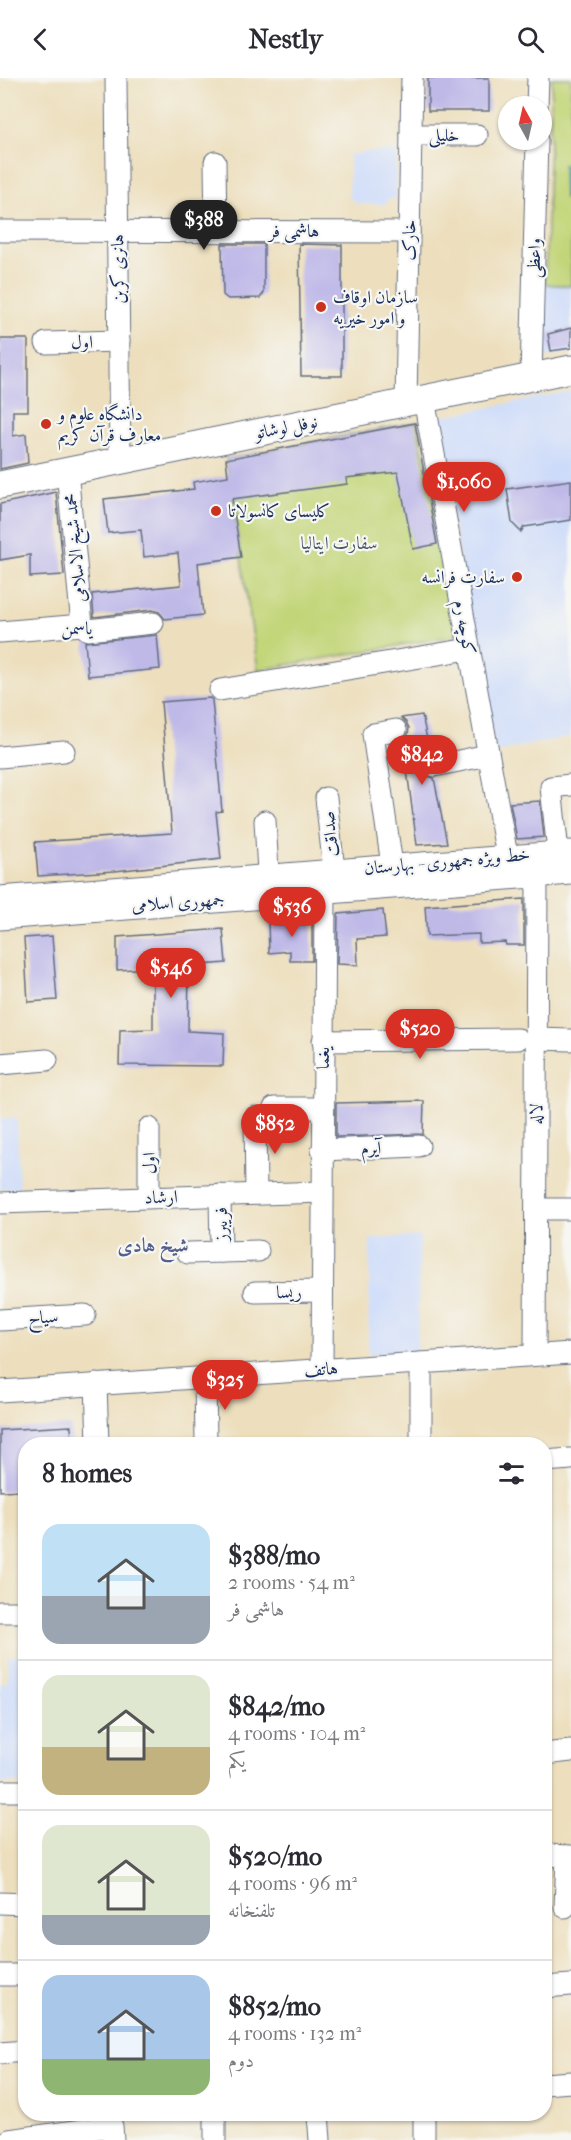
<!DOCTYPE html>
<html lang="en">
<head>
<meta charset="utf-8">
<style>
  :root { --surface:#fff; --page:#f7f7f7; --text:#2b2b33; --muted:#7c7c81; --line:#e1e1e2; --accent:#d93025 }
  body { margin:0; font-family:"IM FELL French Canon",Amiri,serif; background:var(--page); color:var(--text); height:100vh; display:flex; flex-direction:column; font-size:22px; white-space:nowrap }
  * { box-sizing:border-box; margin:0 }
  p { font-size:20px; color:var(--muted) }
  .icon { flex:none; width:33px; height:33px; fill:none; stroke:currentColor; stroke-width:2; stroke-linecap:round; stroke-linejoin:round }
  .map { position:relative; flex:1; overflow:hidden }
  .side { position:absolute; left:18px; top:1359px; width:534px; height:684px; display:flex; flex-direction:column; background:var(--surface); border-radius:24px; box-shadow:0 2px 4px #0004 }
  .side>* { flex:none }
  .needle { width:39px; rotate:352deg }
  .buttons { position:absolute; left:498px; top:18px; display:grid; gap:12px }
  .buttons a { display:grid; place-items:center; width:54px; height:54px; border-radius:50%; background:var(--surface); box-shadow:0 2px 4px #0004; font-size:30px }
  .price { position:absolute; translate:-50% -51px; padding:0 14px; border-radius:21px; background:var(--accent); color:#fff; font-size:20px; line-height:39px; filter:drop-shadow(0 2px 3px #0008) }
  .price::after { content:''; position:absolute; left:50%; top:36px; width:18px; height:14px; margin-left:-9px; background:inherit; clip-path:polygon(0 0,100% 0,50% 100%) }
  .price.current { background:#222; color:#fff }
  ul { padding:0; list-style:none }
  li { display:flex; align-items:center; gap:18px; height:150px; padding:0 24px }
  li+li { border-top:2px solid var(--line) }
  li span { display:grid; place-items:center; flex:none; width:168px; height:120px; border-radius:18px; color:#555 }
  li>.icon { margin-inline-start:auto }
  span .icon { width:72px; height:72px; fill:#fffc; stroke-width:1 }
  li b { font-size:26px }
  h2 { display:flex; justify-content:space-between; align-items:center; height:72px; padding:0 24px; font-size:26px }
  header { display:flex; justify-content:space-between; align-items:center; height:78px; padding:0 24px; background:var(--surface); font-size:27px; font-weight:700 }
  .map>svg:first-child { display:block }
  .built { fill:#cddbfa }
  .green { fill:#c2d578; stroke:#6e826b; stroke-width:1.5 }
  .water { fill:#3eaebb; stroke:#2c6e8c; stroke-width:1.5 }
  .building { fill:#bfb9e8 }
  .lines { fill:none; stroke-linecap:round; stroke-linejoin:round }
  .minor-casing { stroke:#646d7f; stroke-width:23 }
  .major-casing { stroke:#646d7f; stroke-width:29 }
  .minor { stroke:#fff; stroke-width:21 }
  .major { stroke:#fff; stroke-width:27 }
  .poi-dot { fill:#c8321e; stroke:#f6f6f2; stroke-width:2 }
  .labels { text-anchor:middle; stroke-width:4.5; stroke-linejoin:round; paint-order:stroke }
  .street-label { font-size:18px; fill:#1b2f5e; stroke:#f6f6f2 }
  .poi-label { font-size:18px; fill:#1b2f5e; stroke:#f6f6f2; text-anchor:start }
  .park-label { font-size:18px; fill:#455864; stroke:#f6f6f2 }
  .neighbourhood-label { font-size:20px; font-weight:bold; fill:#545f8e; stroke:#f6f6f2 }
</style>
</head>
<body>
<header><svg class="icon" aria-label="back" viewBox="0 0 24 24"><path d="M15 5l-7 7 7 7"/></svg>Nestly<svg class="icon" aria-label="search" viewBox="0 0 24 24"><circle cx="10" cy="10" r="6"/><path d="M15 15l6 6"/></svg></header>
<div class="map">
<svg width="571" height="2062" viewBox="0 0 571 2062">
  <rect width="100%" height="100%" fill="#f6f6f2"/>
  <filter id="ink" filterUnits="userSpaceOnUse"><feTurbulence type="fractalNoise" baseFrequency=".0167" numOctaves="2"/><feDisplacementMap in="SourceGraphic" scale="12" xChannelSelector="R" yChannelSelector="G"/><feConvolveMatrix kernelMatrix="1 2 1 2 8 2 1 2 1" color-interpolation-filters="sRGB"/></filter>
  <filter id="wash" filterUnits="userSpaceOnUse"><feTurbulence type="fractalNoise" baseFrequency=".008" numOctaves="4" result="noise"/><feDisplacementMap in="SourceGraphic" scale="24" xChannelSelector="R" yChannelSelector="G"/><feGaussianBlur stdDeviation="1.35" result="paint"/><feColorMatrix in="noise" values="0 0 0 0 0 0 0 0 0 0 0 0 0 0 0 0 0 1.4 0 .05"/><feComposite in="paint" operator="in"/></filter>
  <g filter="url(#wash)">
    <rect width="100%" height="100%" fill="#eddfbd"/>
    <g class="built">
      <polygon points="396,73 396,121 387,121 387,126 355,126 355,121 349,121 349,76 359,76 359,74"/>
      <polygon points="545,206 571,208 571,274 540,280"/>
      <polygon points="571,313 571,658 496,674 434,340"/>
      <polygon points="17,1040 19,1111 0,1111 0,1041"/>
      <polygon points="420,1158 417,1274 368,1276 370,1161"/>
      <polygon points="8,1578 25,1578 25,1705 0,1705 0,1605 7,1605"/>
    </g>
    <g class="green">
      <polygon points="552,0 571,0 571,208 545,206"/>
      <polygon points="417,344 459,557 258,592 226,381"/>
    </g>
    <polygon class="water" points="571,86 571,120 564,120 563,87"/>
    <g id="blocks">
      <g class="building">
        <rect x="428" y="0" width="61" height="33"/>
        <polygon points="222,166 264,166 264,215 260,220 228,221 223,217"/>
        <polygon points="299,166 342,167 342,298 301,298"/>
        <polygon points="571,250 571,270 551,273 548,256"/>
        <polygon points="0,261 28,261 28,333 13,333 13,358 26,356 28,385 0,391"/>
        <polygon points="415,345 437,466 413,471 398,394 346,400 347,406 232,421 241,479 198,485 203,537 165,541 159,534 152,532 94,539 92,516 181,507 178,475 144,479 141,452 108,455 104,421 194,411 193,404 228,398 226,381"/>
        <polygon points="571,402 571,442 524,449 521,454 512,445 507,411"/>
        <polygon points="56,414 64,497 30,499 30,477 0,482 0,426"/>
        <polygon points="157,557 160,591 88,598 85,564"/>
        <polygon points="210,620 212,622 222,733 216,734 221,781 115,793 38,798 35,764 172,755 161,624"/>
        <polygon points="422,637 430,676 422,683 421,690 425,697 434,700 447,765 417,767 403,663 408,657 409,650 406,644 401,640"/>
        <polygon points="540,723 544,759 517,761 510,725"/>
        <polygon points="524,821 524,867 506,867 505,864 479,865 479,856 427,858 425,828"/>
        <polygon points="383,832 386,859 357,861 358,887 337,886 338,836"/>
        <polygon points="312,839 312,883 290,883 290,873 269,875 268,842"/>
        <polygon points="223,851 226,885 189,888 188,953 224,955 223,988 119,987 120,952 153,951 153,890 117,892 117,859"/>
        <polygon points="52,858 57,922 28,924 24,860"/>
        <polygon points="424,1023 423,1056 336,1059 336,1025"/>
        <polygon points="71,1348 72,1366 26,1366 26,1412 0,1413 0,1352"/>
      </g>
    </g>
  </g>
  <g filter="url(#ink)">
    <use href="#blocks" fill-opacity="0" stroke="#646d7f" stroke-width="1.5"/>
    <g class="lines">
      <g class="minor-casing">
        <g id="minor">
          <polyline points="116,0 120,383"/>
          <polyline points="537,28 538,0"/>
          <polyline points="411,57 477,57"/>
          <polyline points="215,84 216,153"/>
          <polyline points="0,153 409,154"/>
          <polyline points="46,265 119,263"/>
          <polyline points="531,299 537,62"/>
          <polyline points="424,321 507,778"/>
          <polyline points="406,325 412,0"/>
          <polyline points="67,393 82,547"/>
          <polyline points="0,554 82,547 88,552 153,545"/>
          <polyline points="220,612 469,571"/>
          <polyline points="0,679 64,673"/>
          <polyline points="434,688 488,677"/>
          <polyline points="326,720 334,792"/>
          <polyline points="265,743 269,810"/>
          <polyline points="558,774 551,709 571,707"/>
          <polyline points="392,787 373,656 396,652"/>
          <polyline points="0,819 571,773"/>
          <polyline points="537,961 571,962"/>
          <polyline points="323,963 518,961"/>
          <polyline points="0,986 47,982"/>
          <polyline points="274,1030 322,1030"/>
          <polyline points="255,1039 256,1116"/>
          <polyline points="322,1072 419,1068"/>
          <polyline points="220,1117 221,1174"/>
          <polyline points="149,1119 149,1050"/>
          <polyline points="0,1125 322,1114"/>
          <polyline points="536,1131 571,1131"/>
          <polyline points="188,1175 258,1173"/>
          <polyline points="255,1214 322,1213"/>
          <polyline points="0,1242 85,1237"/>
          <polyline points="535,1277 537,796"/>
          <polyline points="421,1285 421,1366"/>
          <polyline points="322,1291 325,812"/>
          <polyline points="205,1299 206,1366"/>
          <polyline points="96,1306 98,1366"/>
          <polyline points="0,1313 571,1275"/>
          <polyline points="544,1383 571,1381"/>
          <polyline points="0,1534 26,1534"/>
          <polyline points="544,1676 571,1673"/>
          <polyline points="0,1713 26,1713"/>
          <polyline points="544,1777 571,1778"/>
          <polyline points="0,1825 26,1826"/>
          <polyline points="565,1829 567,1778"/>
          <polyline points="0,1897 26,1897"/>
          <polyline points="544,1909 571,1907"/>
          <polyline points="0,1975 26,1973"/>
          <polyline points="544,2006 571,2004"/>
          <polyline points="215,2036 215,2062"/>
          <polyline points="318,2036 320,2062"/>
          <polyline points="424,2036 424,2062"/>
          <polyline points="9,2062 112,2048 113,2062"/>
        </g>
      </g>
      <g class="major-casing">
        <g id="major">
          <polyline points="0,407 571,291"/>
          <polyline points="0,838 571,793"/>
        </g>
      </g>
      <use href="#minor" class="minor"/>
      <use href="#major" class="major"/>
    </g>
  </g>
  <g class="poi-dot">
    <circle cx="321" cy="229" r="6"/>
    <circle cx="46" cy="346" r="6"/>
    <circle cx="216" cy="433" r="6"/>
    <circle cx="517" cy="499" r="6"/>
  </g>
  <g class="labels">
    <g class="street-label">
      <text x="444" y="63">خلیلی</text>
      <text x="294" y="159">هاشمی فر</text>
      <text transform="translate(409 162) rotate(-89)" y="6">خارک</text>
      <text transform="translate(534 180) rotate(-89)" y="6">واعظی</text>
      <text transform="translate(118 191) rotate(-91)" y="6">هانری کربن</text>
      <text transform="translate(82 264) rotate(-1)" y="6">اول</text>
      <text transform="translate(286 349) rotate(-11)" y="6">نوفل لوشاتو</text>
      <text transform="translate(75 470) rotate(-95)" y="6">محمد شیخ الاسلامی</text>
      <text transform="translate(465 549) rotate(80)" y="6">کوچه رم</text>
      <text transform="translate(77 550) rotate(1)" y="6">یاسمن</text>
      <text transform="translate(330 756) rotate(-96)" y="6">صداقت</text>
      <text transform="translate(447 783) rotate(-5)" y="6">خط ویژه جمهوری - بهارستان</text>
      <text transform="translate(178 824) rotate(-4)" y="6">جمهوری اسلامی</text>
      <text transform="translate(323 980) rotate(-90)" y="6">یغما</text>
      <text transform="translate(536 1036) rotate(-90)" y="6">لاله</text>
      <text transform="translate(371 1070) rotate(-2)" y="6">آیرم</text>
      <text transform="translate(149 1085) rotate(-90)" y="6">اول</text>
      <text transform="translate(161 1119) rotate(-2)" y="6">ارشاد</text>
      <text transform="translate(221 1146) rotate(-91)" y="6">فریبرز</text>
      <text transform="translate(289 1214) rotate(-1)" y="6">ریسا</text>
      <text transform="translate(43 1239) rotate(-4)" y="6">سیاح</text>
      <text transform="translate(321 1291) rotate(-4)" y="6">هاتف</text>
    </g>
    <g class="poi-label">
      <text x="333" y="225">سازمان اوقاف<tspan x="333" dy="21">و امور خيريه</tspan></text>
      <text x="58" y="342">دانشگاه علوم و<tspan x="58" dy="21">معارف قرآن کریم</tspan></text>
      <text x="228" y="439">کلیسای کانسولاتا</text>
      <text x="505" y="505" text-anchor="end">سفارت فرانسه</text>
    </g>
    <g class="park-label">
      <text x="339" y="471">سفارت ایتالیا</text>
    </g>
    <g class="neighbourhood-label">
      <text x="153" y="1174">شیخ هادی</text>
    </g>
  </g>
</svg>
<div class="buttons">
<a><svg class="needle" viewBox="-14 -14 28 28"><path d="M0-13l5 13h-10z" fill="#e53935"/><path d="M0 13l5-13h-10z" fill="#7c7c81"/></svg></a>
</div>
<b class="price current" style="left:204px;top:173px">$388</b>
<b class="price" style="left:464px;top:435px">$1,060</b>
<b class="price" style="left:422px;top:708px">$842</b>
<b class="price" style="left:292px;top:860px">$536</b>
<b class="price" style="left:171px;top:921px">$546</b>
<b class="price" style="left:420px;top:982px">$520</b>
<b class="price" style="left:275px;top:1077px">$852</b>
<b class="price" style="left:225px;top:1333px">$325</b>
<section class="side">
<h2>8 homes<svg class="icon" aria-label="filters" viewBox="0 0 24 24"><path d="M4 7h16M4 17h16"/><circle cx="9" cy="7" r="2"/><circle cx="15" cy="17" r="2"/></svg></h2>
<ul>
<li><span style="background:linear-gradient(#bfe0f5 60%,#9aa5b1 0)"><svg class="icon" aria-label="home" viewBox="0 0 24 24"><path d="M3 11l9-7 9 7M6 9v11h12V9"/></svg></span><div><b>$388/mo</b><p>2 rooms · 54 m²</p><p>هاشمی فر</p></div></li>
<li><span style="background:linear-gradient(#dfe7d0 60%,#c2b280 0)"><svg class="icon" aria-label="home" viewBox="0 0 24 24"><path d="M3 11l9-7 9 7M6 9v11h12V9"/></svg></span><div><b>$842/mo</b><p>4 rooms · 104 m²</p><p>یکم</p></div></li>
<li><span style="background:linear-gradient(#dfe7d0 75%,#9aa5b1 0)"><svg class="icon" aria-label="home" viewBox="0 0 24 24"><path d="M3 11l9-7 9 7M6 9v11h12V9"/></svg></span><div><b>$520/mo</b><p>4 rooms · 96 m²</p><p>تلفنخانه</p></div></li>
<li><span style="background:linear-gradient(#a9c7e8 70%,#8fb573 0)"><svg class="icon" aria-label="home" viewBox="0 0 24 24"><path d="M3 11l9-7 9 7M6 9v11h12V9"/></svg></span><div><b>$852/mo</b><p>4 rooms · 132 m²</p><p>دوم</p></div></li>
</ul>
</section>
</div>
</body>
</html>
